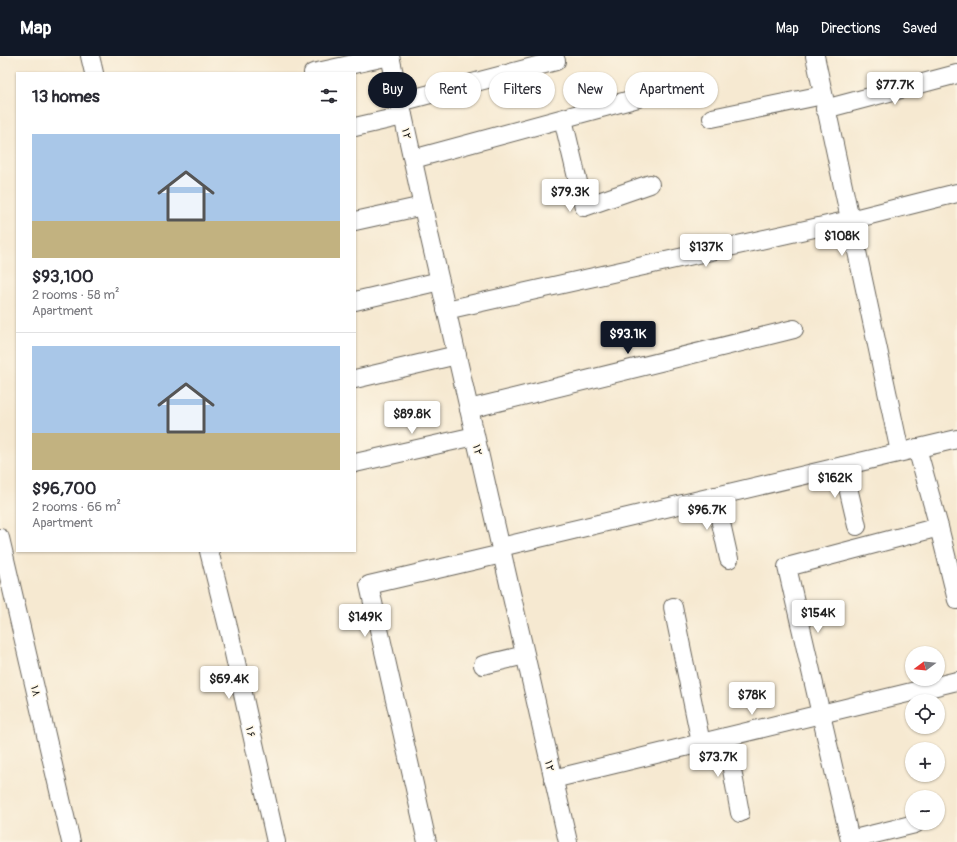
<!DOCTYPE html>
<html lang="en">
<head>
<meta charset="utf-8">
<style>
  :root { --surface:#fff; --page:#f7f7f7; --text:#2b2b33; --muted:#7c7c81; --line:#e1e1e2; --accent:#111827 }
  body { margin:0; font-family:Pangolin,sans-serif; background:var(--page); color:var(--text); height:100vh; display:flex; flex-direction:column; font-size:15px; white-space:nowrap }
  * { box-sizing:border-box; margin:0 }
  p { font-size:13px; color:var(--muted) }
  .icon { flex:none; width:22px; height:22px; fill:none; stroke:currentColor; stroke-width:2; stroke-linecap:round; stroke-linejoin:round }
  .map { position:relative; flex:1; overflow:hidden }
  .panel { position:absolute; left:16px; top:16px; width:340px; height:480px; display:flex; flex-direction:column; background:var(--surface); border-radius:0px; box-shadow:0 1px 3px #0004 }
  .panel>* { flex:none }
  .hud { position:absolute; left:368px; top:16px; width:380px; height:36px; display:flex; gap:8px }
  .needle { width:26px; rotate:254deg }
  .controls { position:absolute; left:905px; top:590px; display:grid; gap:8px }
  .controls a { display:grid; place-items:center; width:40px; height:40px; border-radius:50%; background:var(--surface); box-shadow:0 1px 3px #0004; font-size:20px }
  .price { position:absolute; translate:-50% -34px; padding:0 9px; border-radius:4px; background:#fff; color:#222; font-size:13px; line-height:26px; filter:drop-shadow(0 1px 2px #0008) }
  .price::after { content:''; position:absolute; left:50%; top:24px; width:12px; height:9px; margin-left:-6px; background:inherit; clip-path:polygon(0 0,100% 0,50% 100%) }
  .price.active { background:var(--accent); color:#fff }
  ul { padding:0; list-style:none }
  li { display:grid; align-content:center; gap:8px; height:212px; padding:0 16px }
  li+li { border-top:1px solid var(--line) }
  li span { display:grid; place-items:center; height:124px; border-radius:0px; color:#555 }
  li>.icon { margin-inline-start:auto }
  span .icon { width:72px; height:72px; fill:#fffc; stroke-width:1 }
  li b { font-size:17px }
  h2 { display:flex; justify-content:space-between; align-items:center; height:48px; padding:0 16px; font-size:17px }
  .pill { padding:0 14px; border-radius:18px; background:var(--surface); box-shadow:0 1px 3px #0004; font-size:14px; line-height:36px }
  .pill.active { background:var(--accent); color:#fff }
  header { display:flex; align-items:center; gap:24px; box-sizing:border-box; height:56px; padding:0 20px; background:var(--accent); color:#fff }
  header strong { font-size:19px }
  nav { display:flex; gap:22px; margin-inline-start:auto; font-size:14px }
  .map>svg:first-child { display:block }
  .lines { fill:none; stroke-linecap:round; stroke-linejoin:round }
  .minor-casing { stroke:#68645b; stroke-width:20 }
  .minor { stroke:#fff; stroke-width:18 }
  .labels { text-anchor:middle; stroke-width:3; stroke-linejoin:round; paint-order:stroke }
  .street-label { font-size:11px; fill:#1c1c1c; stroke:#fcf5e5 }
</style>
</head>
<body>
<header>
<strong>Map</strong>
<nav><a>Map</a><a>Directions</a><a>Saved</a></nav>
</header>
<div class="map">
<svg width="957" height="786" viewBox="0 0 957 786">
  <rect width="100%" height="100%" fill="#fcf5e5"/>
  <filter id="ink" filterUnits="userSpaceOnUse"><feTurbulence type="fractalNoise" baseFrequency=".025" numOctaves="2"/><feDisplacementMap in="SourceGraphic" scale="8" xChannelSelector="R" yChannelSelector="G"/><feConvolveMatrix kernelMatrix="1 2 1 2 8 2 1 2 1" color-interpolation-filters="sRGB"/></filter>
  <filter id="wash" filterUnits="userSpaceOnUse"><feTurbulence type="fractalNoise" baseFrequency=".012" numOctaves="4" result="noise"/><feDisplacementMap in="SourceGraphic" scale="16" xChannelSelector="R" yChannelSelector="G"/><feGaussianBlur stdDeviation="0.9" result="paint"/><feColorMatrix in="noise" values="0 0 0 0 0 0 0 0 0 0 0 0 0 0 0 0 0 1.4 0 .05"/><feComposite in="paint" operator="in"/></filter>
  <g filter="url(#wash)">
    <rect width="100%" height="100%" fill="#f6e9d1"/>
  </g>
  <g filter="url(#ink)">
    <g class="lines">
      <g class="minor-casing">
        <g id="minor">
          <polyline points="90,0 94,17"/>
          <polyline points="390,0 427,169 568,786"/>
          <polyline points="815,0 900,396"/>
          <polyline points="313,17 390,0"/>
          <polyline points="400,46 556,5"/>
          <polyline points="825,53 957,18"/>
          <polyline points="712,62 823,39"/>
          <polyline points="563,63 584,151 650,128"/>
          <polyline points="355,71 403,60"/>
          <polyline points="413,103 638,42"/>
          <polyline points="355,165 423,150"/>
          <polyline points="355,245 440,225"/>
          <polyline points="446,254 850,164 957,137"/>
          <polyline points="355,323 457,299"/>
          <polyline points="469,353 794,273"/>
          <polyline points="917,392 939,471"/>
          <polyline points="355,407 475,380"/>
          <polyline points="843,410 857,470"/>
          <polyline points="715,440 729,503"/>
          <polyline points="0,482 71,786"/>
          <polyline points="501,491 957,383"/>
          <polyline points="209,495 229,575 276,786"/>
          <polyline points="673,551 701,687"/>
          <polyline points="483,609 525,599"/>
          <polyline points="726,681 740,757"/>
          <polyline points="553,723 957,625"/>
          <polyline points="915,768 850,784 787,511 939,471 957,544"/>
          <polyline points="427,786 369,529 502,498"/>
        </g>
      </g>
      <use href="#minor" class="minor"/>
    </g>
  </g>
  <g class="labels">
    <g class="street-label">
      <text transform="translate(407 77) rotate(78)" y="4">۱۲</text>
      <text transform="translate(478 393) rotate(77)" y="4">۱۲</text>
      <text transform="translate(36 634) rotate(77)" y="4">۱۸</text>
      <text transform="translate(251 675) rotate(77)" y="4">۱۶</text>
      <text transform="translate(550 709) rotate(77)" y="4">۱۲</text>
    </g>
  </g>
</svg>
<div class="controls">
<a><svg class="needle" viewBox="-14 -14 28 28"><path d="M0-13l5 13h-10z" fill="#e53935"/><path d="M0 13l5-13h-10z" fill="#7c7c81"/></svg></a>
<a><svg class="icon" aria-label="locate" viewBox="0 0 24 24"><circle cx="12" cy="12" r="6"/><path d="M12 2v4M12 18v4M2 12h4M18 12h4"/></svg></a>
<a>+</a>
<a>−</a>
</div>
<b class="price" style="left:895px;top:50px">$77.7K</b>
<b class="price" style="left:570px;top:157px">$79.3K</b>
<b class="price" style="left:842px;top:201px">$108K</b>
<b class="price" style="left:706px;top:212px">$137K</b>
<b class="price active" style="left:628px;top:299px">$93.1K</b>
<b class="price" style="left:412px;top:379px">$89.8K</b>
<b class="price" style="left:835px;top:443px">$162K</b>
<b class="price" style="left:707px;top:475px">$96.7K</b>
<b class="price" style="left:818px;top:578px">$154K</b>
<b class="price" style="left:365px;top:582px">$149K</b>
<b class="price" style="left:229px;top:644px">$69.4K</b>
<b class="price" style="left:752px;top:660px">$78K</b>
<b class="price" style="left:718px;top:722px">$73.7K</b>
<div class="hud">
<a class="pill active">Buy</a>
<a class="pill">Rent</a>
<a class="pill">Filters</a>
<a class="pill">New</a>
<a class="pill">Apartment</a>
</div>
<section class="panel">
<h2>13 homes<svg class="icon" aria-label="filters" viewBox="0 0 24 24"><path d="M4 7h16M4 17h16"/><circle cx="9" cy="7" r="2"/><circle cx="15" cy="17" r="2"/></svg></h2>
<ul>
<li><span style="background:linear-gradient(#a9c7e8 70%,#c2b280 0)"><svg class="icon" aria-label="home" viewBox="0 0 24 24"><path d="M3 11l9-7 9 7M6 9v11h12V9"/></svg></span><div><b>$93,100</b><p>2 rooms · 58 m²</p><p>Apartment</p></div></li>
<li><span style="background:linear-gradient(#a9c7e8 70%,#c2b280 0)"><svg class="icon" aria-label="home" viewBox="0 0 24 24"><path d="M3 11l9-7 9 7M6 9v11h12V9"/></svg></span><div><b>$96,700</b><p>2 rooms · 66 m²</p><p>Apartment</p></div></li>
</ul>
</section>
</div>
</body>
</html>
